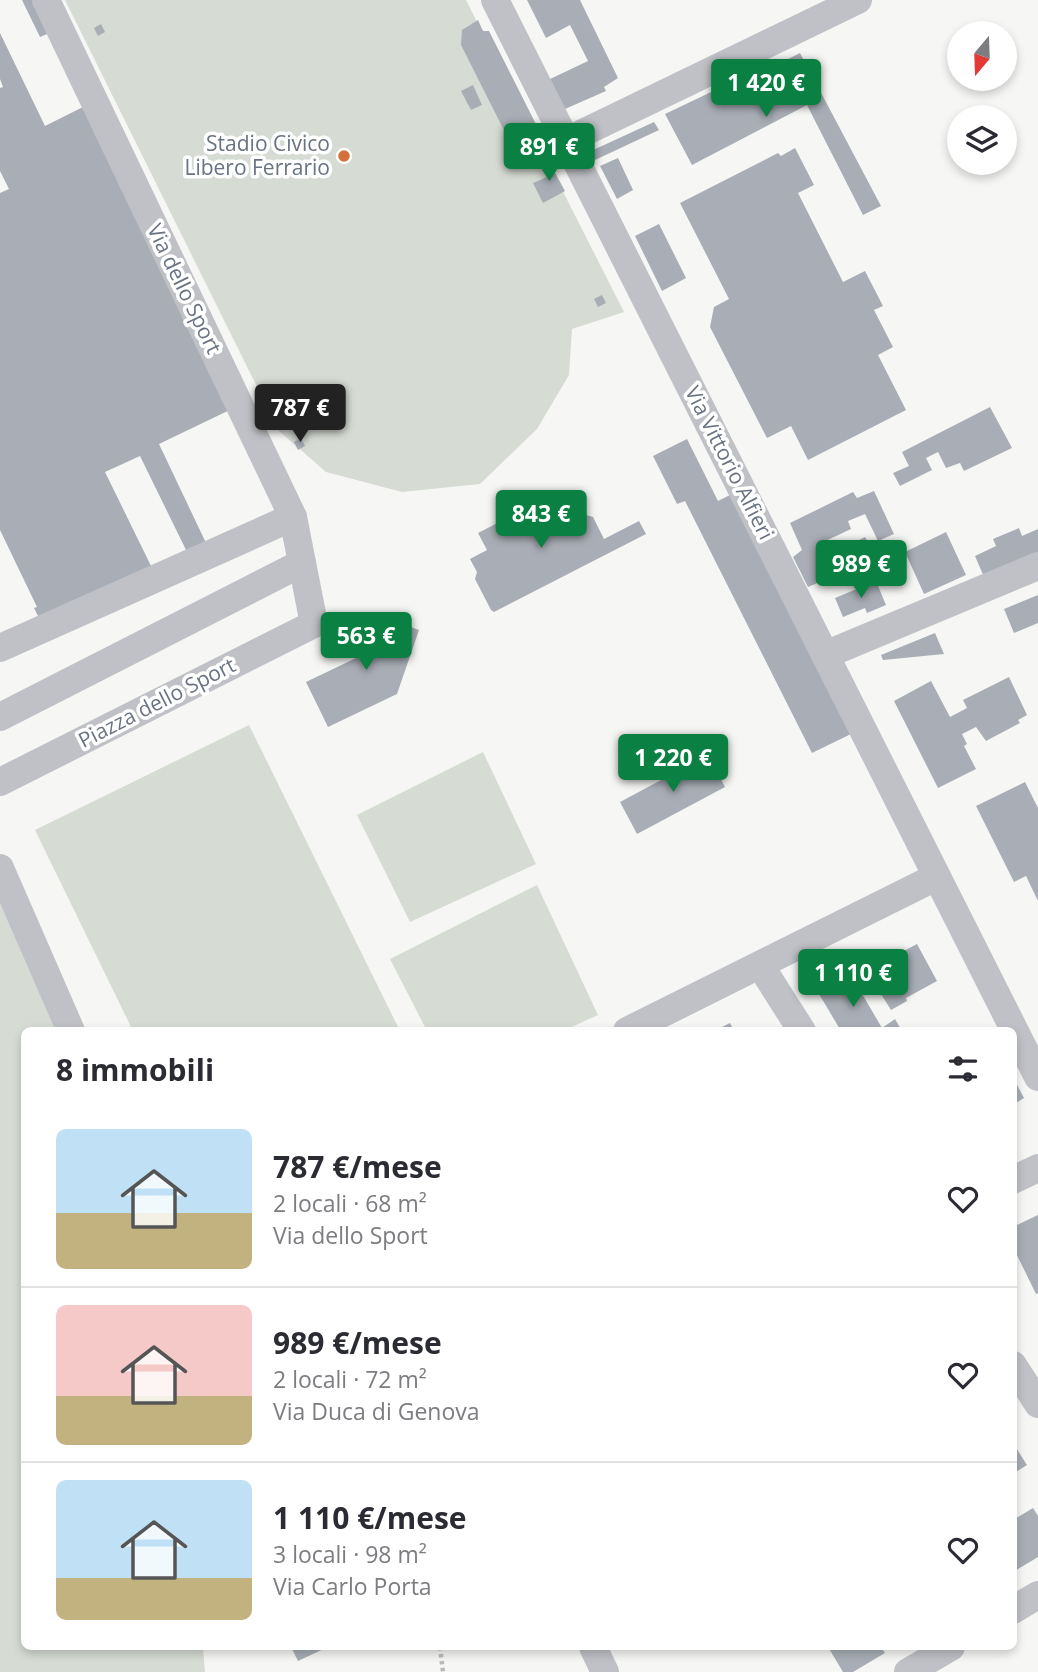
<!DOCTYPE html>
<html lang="it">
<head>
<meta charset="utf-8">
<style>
  :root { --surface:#fff; --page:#f2f2f3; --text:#2b2b33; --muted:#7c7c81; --line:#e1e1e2; --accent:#0b8043 }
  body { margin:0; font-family:"Open Sans",sans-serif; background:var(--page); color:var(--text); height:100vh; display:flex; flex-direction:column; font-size:26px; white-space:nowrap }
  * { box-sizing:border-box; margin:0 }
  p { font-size:23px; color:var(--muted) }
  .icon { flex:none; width:38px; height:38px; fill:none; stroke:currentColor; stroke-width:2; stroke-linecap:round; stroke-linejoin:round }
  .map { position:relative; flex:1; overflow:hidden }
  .panel { position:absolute; left:21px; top:1027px; width:996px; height:623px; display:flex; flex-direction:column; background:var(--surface); border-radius:10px; box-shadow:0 4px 10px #0003 }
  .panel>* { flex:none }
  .needle { width:46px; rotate:199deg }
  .tools { position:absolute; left:947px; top:21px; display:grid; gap:14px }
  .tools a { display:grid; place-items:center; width:70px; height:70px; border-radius:50%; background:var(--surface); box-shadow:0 4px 10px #0003; font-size:35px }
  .price { position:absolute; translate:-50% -60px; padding:0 16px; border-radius:7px; background:var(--accent); color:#fff; font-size:23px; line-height:46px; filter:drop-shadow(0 2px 4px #0008) }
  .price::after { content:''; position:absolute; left:50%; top:42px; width:21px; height:16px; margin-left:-10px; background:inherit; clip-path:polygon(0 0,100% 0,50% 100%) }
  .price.selected { background:#222; color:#fff }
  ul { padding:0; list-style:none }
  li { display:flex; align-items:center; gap:21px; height:175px; padding:0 35px }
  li+li { border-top:2px solid var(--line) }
  li span { display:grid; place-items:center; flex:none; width:196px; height:140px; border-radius:10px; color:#555 }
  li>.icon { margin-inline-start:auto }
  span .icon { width:84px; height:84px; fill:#fffc; stroke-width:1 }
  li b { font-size:30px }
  h2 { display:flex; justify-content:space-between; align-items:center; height:84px; padding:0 35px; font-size:30px }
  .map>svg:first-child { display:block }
  .green { fill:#d6dbd4 }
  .building { fill:#a9aeb6 }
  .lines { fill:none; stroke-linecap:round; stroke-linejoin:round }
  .path { stroke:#b9bbbe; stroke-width:4.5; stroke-dasharray:3.5 3.5; stroke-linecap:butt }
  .minor { stroke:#bfc1c6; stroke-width:28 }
  .poi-dot { fill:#d37138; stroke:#fff; stroke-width:2.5 }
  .labels { text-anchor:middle; stroke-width:7; stroke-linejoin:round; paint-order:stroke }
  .poi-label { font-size:21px; fill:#697382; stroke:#fff; text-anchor:end }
  .street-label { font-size:21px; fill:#697382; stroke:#fff }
</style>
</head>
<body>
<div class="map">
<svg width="1038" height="1672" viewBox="0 0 1038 1672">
  <rect width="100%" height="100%" fill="#f6f7f4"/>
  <g class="green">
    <polygon points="65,0 466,0 624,312 572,329 569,375 537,429 480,484 402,492 326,472 279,431"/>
    <polygon points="249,725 400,1031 133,1031 35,830"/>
    <polygon points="483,752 536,864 410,922 357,815"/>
    <polygon points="537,885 598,1015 563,1031 427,1031 390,959"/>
    <polygon points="0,893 61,1031 24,1031 24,1647 203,1647 205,1672 0,1672"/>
  </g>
  <g class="building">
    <polygon points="22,0 39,0 47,34 40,37"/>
    <polygon points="527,0 580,0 618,78 604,87 606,91 565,109 550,79 588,61 570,25 546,38"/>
    <polygon points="478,20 483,31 489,31 549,150 544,152 547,158 531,165 526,167 521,164 461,45 462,30"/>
    <polygon points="101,24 105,32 98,36 94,28"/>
    <polygon points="0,33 45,126 89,104 236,407 159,444 206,543 187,552 140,456 105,472 154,572 43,626 34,608 37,607 0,530 0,193 9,189 0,171 0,88 3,87 0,79"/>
    <polygon points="800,53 881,206 863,215 807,105 692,165 665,114 780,59 782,62"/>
    <polygon points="473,85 482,105 471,110 461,91"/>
    <polygon points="654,122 659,130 595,160 591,151"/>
    <polygon points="795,148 814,185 798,193 843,282 865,271 883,306 874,310 893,347 878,355 906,410 808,460 791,426 767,438 710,327 714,307 729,299 680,203 778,153 781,156"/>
    <polygon points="547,158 565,191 543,203 533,183 547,177 540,163"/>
    <polygon points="618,158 633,190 617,199 600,166"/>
    <polygon points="659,224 686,278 662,291 635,236"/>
    <polygon points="602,295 606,303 598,307 594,299"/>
    <polygon points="990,407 1012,448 964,471 960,463 946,468 938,452 926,458 932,470 900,486 893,473 909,466 902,452"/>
    <polygon points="301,438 305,446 298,450 294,442"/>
    <polygon points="687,439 718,501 730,495 851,734 812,753 685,501 677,504 653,456"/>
    <polygon points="874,491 894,534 878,541 865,514 848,521 851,529 819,544 834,576 808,587 793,557 802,550 790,523 853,492 857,498"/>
    <polygon points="555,493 563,510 578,502 586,515 593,517 604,539 639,521 646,534 494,612 491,610 475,579 477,572 470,559 487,550 478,533"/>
    <polygon points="1019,528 1022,536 1038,529 1038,554 984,577 975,556 996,546 993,539"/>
    <polygon points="946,532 966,575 924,594 905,552"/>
    <polygon points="865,537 877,557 863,563 856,549 861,547 859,540"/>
    <polygon points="876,581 886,605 867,613 865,608 843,617 835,598"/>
    <polygon points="1038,595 1038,623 1014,633 1004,609"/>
    <polygon points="371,613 419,630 397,694 328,727 306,682 356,658"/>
    <polygon points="935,633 944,654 883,660 881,655"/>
    <polygon points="1009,677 1027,715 1018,720 1020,723 986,741 976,727 962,734 967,744 964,746 976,769 938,788 894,701 931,681 950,717 967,708 963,700"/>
    <polygon points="708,755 725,787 637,834 620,802"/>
    <polygon points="1025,782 1038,808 1038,901 1026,876 1014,882 976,806"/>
    <polygon points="917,944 937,981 906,998 907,1001 891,1010 876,986 893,976 891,973 894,972 887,960"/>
    <polygon points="851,975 882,1028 895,1019 902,1031 841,1031 819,994"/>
    <polygon points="730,1023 734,1031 714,1031"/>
    <polygon points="1013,1077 1024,1098 1013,1105"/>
    <polygon points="1038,1215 1038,1293 1036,1294 1013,1247 1013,1227"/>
    <polygon points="1013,1443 1027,1465 1013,1474"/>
    <polygon points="1033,1508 1038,1516 1038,1557 1013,1572 1013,1520"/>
    <polygon points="291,1647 328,1647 298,1661"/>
    <polygon points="828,1647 881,1647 885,1653 853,1672 843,1672"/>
  </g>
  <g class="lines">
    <polyline class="path" points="440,1647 443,1672"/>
    <g class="minor">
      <polyline points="495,0 1038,1077"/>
      <polyline points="566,141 858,0"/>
      <polyline points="0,648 293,517"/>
      <polyline points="825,655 1038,566"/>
      <polyline points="0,717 302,563"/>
      <polyline points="0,782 314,624 293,517 46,0"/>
      <polyline points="0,868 71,1031"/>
      <polyline points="760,965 802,1031"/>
      <polyline points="627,1031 936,877"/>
      <polyline points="1013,1180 1038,1168"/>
      <polyline points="1013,1365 1038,1404"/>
      <polyline points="1013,1610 1038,1595"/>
      <polyline points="593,1647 605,1672"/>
      <polyline points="908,1672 951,1647"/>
    </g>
  </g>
  <circle class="poi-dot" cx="344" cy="156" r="7"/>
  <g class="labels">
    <g class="poi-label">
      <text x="330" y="151">Stadio Civico<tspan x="330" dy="24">Libero Ferrario</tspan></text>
    </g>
    <g class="street-label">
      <text transform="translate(184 289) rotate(64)" y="7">Via dello Sport</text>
      <text transform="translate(729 463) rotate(63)" y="7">Via Vittorio Alfieri</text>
      <text transform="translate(157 703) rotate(-27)" y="7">Piazza dello Sport</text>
    </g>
  </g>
</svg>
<div class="tools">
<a><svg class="needle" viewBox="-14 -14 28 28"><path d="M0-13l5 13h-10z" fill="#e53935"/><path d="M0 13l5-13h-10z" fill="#7c7c81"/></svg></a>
<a><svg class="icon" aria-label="layers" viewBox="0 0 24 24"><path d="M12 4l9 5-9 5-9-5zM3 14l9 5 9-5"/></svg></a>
</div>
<b class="price" style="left:766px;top:119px">1 420 €</b>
<b class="price" style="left:549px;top:183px">891 €</b>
<b class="price selected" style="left:300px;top:444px">787 €</b>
<b class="price" style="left:541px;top:550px">843 €</b>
<b class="price" style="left:861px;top:600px">989 €</b>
<b class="price" style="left:366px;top:672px">563 €</b>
<b class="price" style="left:673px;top:794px">1 220 €</b>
<b class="price" style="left:853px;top:1009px">1 110 €</b>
<section class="panel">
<h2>8 immobili<svg class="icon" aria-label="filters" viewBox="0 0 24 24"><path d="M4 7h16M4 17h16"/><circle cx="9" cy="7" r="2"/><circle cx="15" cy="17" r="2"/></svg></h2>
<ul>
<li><span style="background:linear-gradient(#bfe0f5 60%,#c2b280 0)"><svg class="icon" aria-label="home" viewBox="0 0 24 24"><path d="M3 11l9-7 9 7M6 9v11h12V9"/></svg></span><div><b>787 €/mese</b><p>2 locali · 68 m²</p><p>Via dello Sport</p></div><svg class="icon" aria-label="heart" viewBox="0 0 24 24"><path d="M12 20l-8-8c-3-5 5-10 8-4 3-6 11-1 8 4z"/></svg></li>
<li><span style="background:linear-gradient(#f6c9c9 65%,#c2b280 0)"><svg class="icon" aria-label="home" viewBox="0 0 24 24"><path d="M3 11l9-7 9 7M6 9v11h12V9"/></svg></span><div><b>989 €/mese</b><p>2 locali · 72 m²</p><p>Via Duca di Genova</p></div><svg class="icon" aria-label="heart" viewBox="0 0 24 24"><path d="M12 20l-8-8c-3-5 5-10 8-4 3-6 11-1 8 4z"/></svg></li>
<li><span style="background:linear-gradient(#bfe0f5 70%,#c2b280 0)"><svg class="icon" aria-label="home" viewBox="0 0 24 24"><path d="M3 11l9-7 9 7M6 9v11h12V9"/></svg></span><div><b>1 110 €/mese</b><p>3 locali · 98 m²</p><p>Via Carlo Porta</p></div><svg class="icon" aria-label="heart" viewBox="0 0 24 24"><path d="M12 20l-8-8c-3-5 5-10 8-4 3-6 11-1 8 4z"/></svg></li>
</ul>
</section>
</div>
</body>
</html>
